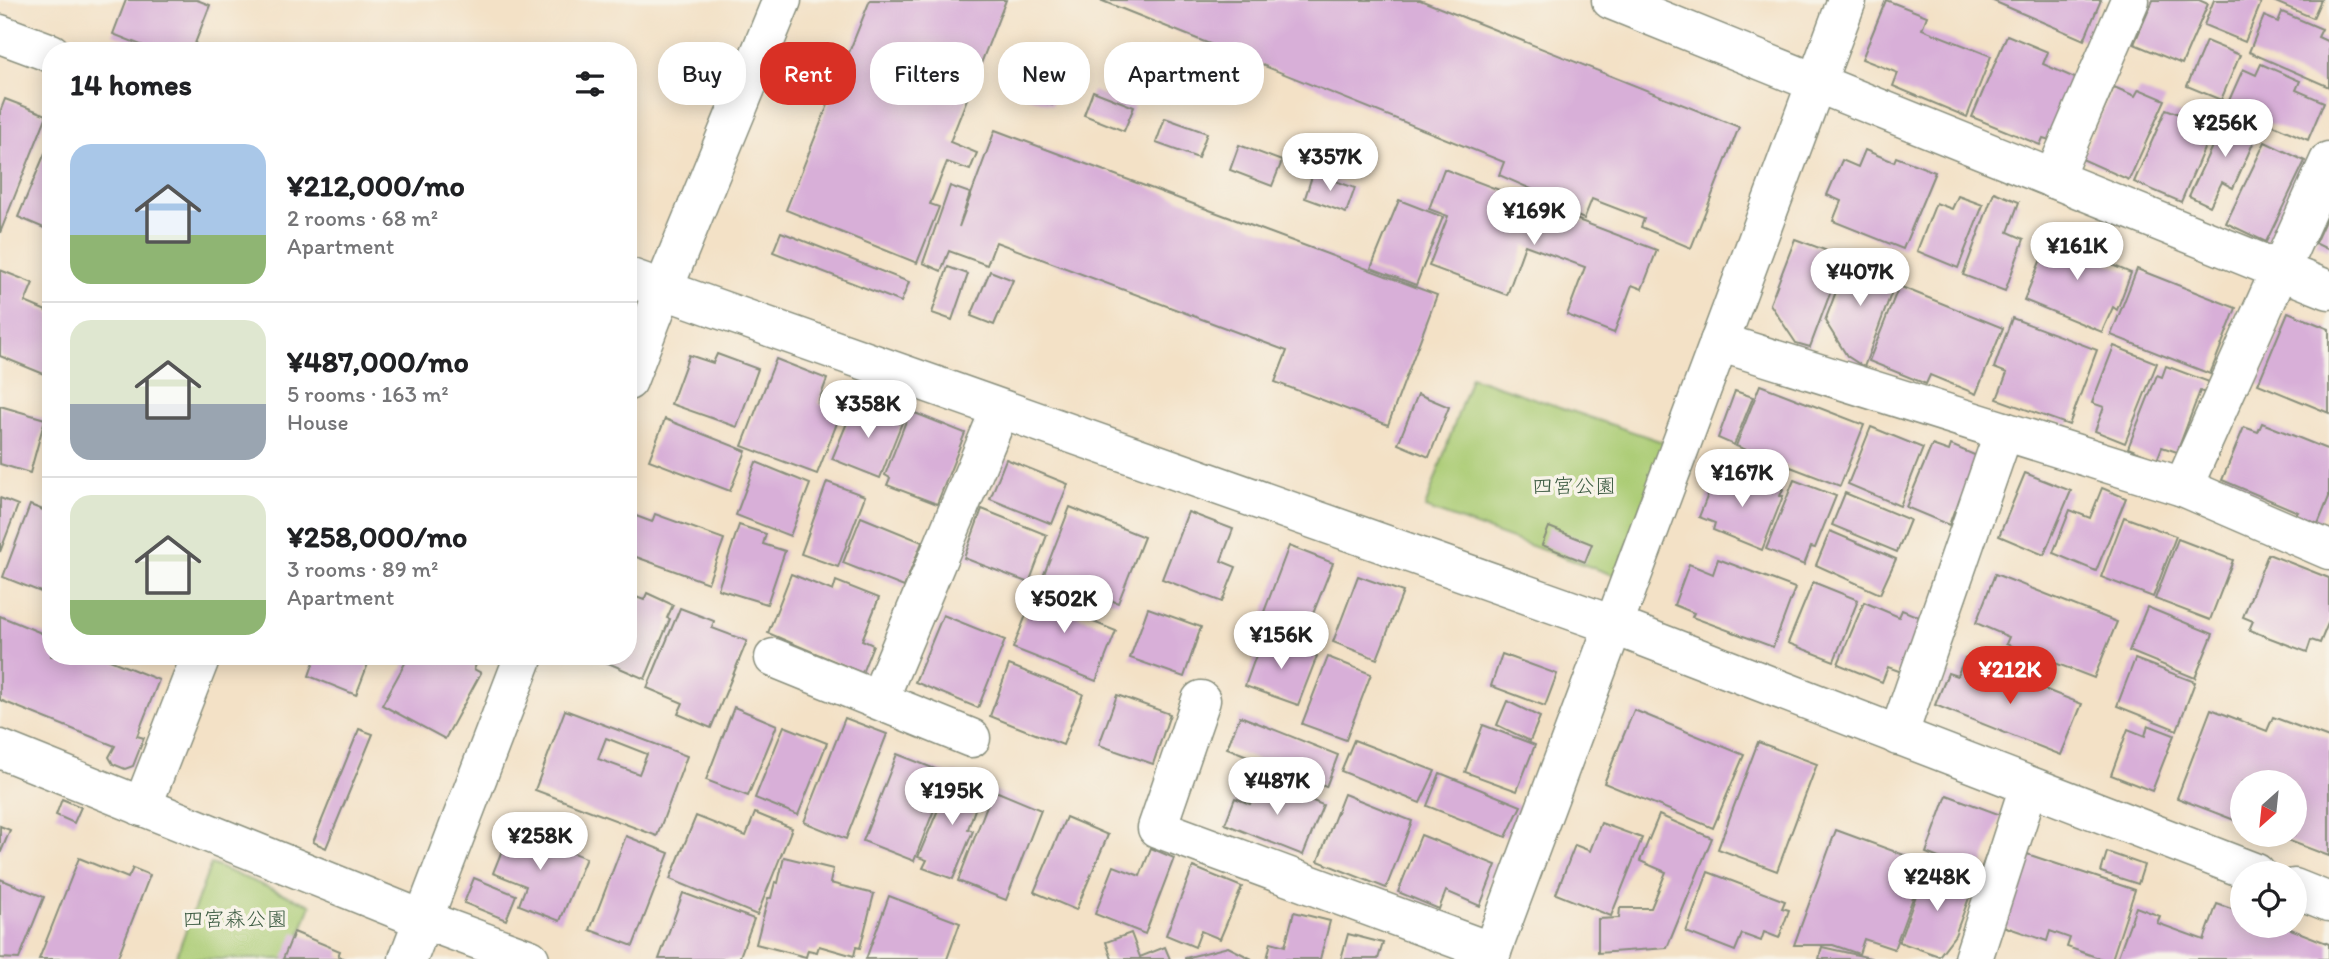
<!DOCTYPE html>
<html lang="en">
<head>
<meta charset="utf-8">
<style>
  :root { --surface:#fff; --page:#f2f2f2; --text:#202124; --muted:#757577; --line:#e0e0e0; --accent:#d93025 }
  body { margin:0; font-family:Itim,"Klee One",sans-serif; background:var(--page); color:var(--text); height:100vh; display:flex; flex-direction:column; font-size:26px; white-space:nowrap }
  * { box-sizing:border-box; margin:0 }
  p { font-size:23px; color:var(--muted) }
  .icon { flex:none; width:38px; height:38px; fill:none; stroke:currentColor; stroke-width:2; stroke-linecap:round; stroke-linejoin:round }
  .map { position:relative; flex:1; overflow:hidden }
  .details { position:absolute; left:42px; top:42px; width:595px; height:623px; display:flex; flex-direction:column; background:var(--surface); border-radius:28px; box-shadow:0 4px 18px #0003 }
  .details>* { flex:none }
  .hud { position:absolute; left:658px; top:42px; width:665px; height:63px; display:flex; gap:14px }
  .needle { width:46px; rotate:207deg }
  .controls { position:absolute; left:2230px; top:770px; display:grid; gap:14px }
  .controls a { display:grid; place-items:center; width:77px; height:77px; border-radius:50%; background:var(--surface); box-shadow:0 4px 18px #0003; font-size:35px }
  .price { position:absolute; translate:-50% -60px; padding:0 16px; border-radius:24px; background:#fff; color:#222; font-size:23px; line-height:46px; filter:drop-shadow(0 2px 4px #0008) }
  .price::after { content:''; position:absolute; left:50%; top:42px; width:21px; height:16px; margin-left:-10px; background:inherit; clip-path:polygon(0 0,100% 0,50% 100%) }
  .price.on { background:var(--accent); color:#fff }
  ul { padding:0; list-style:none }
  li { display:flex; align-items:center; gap:21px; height:175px; padding:0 28px }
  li+li { border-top:2px solid var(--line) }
  li span { display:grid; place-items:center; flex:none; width:196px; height:140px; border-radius:21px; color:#555 }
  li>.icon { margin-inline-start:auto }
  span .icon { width:84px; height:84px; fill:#fffc; stroke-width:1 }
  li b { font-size:30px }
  h2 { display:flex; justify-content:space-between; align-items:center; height:84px; padding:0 28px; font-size:30px }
  .chip { padding:0 24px; border-radius:28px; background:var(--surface); box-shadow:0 4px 18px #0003; font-size:24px; line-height:63px }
  .chip.on { background:var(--accent); color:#fff }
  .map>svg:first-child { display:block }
  .green { fill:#abcc74; stroke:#658454; stroke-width:2 }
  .building { fill:#d8afd8; fill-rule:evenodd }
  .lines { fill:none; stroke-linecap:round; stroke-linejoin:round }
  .minor-casing { stroke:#898f7d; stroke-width:41 }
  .minor { stroke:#fff; stroke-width:38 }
  .labels { text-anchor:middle; stroke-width:7; stroke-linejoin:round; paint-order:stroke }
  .park-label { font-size:21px; fill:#3b5a41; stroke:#f7f3e8 }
</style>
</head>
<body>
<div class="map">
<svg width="2329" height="959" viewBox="0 0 2329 959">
  <rect width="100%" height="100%" fill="#f7f3e8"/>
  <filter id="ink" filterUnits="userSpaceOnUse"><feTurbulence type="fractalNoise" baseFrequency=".0143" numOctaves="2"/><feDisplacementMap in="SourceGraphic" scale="14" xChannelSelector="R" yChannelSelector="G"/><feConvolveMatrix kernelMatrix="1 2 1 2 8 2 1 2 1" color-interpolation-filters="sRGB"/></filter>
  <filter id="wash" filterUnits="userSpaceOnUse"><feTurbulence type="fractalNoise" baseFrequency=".00686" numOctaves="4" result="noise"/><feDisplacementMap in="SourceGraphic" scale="28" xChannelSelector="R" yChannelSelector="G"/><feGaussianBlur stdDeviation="1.57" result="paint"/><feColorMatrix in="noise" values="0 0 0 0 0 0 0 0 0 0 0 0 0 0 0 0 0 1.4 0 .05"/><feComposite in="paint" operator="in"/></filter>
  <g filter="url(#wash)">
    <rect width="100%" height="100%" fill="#f3e1c6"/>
    <g class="green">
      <polygon points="1471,377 1666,443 1616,576 1425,508"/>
      <polygon points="211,864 311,905 291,959 175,959"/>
    </g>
    <g id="blocks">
      <g class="building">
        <polygon points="126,0 197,0 210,5 192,51 156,51 113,34"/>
        <polygon points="870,0 1006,0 950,142 977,153 970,170 947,162 930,204 939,207 917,263 786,210"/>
        <polygon points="1100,0 1420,0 1739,127 1691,248 1641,227 1644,219 1592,199 1584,219 1551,205 1554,199 1499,175 1504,162"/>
        <polygon points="1886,0 1927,16 1922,29 1991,56 1967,117 1893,86 1898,73 1862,59"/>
        <polygon points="1991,0 2101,0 2084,40"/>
        <polygon points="2153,0 2199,0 2208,4 2182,64 2134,44"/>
        <polygon points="2214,0 2254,0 2261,3 2245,42 2204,25"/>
        <polygon points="2271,0 2321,0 2313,18"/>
        <polygon points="2282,12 2322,29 2318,37 2329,42 2329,87 2249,52 2264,16 2278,22"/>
        <polygon points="2007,35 2048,52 2043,64 2077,79 2050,140 2043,138 2040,145 1972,117"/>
        <polygon points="2206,41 2240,55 2221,100 2187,86"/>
        <polygon points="2261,64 2300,81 2296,90 2324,102 2308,140 2227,105 2243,69 2256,75"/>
        <polygon points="1021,65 1061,80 1052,105 1011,91"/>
        <polygon points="2114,87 2135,96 2139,89 2165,100 2129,180 2082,159"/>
        <polygon points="1093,91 1134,107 1124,131 1084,115"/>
        <polygon points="5,99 47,115 0,233 0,112"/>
        <polygon points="2166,109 2187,117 2191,109 2216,121 2181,202 2134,182"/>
        <polygon points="2227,114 2259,130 2233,188 2222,182 2210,206 2189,196"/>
        <polygon points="1165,118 1207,133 1198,158 1156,143"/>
        <polygon points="995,130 1437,295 1388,425 1275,382 1287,351 996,242 987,265 949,251 941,271 923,263 950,186 970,193 959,227"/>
        <polygon points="2265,142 2305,161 2266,242 2226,223"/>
        <polygon points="1239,145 1282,161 1272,186 1230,170"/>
        <polygon points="1865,150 1894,162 1896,157 1935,172 1903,249 1833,221 1841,201 1827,195 1842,160 1858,167"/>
        <polygon points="45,153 51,155 51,231 18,217"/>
        <polygon points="1444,169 1657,250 1642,289 1632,285 1614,333 1567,315 1585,267 1525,245 1507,295 1429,266 1448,216 1429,209"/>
        <polygon points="1313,173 1355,188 1346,213 1305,198"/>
        <polygon points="1994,192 2019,202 2008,232 2024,239 2005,291 1963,275"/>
        <polygon points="1958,196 1983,205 1958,268 1917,251 1936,203 1952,209"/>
        <polygon points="1399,200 1443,217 1416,285 1371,268"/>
        <polygon points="2329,212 2329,250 2315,243"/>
        <polygon points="2054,228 2098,246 2093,257 2131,273 2117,310 2113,307 2102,332 2024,300"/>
        <polygon points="781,232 909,282 901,302 773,252"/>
        <polygon points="1795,239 1825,250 1819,265 1838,272 1810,347 1796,343 1770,304"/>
        <polygon points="1849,257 1898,275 1864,367 1847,356 1825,321"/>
        <polygon points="948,267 968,274 952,320 932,313"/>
        <polygon points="2137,269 2236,308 2210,374 2111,335"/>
        <polygon points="0,270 33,283 25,302 51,313 51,377 0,356"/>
        <polygon points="990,271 1013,280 994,325 971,316"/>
        <polygon points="1899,286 2003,328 1976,394 1930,375 1926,384 1869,361"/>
        <polygon points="2288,312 2329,329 2329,413 2258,384"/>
        <polygon points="2012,318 2097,350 2069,425 1997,399 2007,373 1994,368"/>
        <polygon points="2114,346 2157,363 2125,443 2095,431 2104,407 2092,403"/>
        <polygon points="717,354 758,369 737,427 671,404 689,355 713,363"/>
        <polygon points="776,359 827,379 818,403 841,413 817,474 742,446"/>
        <polygon points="2166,366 2212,383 2208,394 2200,391 2177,452 2162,447 2157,460 2128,448 2157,375 2162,377"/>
        <polygon points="1760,385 1864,425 1840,486 1736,446"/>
        <polygon points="1735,391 1753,397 1734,445 1718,438"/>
        <polygon points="1418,394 1449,407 1429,457 1398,444"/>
        <polygon points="856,401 903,420 880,478 832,459"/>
        <polygon points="0,406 45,419 30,473 0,464"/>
        <polygon points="910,411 965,433 937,504 887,485 890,478 885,475"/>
        <polygon points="665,419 746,451 730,491 649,460"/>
        <polygon points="2262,423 2329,450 2329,497 2318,524 2296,515 2298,512 2222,480 2244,427 2258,432"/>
        <polygon points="1871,427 1923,448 1900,506 1848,484"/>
        <polygon points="1932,445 1949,451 1951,445 1984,459 1961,514 1954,511 1949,525 1906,507"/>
        <polygon points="1006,459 1068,484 1052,524 990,499"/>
        <polygon points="756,462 810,484 790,536 736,515"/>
        <polygon points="1717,472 1750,484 1753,478 1783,489 1780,496 1783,496 1762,550 1713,530 1715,523 1699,517"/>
        <polygon points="2025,473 2071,491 2044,555 1999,536"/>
        <polygon points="1794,480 1836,496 1815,548 1811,547 1804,565 1766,549"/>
        <polygon points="827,482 865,496 838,567 801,554"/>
        <polygon points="2102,488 2126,498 2096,571 2053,553 2070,510 2090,518"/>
        <polygon points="1845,493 1910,520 1897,552 1832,525"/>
        <polygon points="0,498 18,505 0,552"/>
        <polygon points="30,505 51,513 51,596 3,577"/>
        <polygon points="1070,507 1144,537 1118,603 1044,574"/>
        <polygon points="982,509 1047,535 1029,583 964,558"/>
        <polygon points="1188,512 1233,529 1221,561 1236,567 1222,602 1162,579"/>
        <polygon points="628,513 652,522 655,514 724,539 708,583 628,554"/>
        <polygon points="861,517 922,542 904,587 843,563"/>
        <polygon points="2124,517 2176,536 2153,597 2101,577"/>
        <polygon points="739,525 766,534 763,544 785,551 767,604 718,589"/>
        <polygon points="1549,527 1592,544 1585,562 1542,545"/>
        <polygon points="1830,531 1896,559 1880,594 1816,565"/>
        <polygon points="2178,539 2233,560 2210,620 2155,599"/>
        <polygon points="1289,546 1333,563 1307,629 1264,612"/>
        <polygon points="2268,554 2329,578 2329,621 2320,643 2311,640 2307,652 2249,630 2253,621 2243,617"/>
        <polygon points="1718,559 1795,588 1773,647 1692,617 1694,613 1674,605 1689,564 1713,574"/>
        <polygon points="791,574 833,591 836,581 879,598 862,640 873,645 862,673 768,633"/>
        <polygon points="1995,574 2117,622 2094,678 2006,644 2009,637 1976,623"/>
        <polygon points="1358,576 1403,592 1377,659 1333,642"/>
        <polygon points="1813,582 1858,600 1834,661 1788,643"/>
        <polygon points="1038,585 1081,603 1076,615 1116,631 1096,681 1013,648"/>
        <polygon points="647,593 673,605 667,618 670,619 645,679 592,656 628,656 628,594 644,600"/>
        <polygon points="1864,602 1899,617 1902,610 1929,621 1907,674 1888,667 1882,682 1838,664"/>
        <polygon points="2147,607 2213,634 2195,678 2129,651"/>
        <polygon points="680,608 714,621 712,628 747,641 711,728 678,714 683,703 647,688"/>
        <polygon points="1148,608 1201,627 1184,677 1130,658"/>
        <polygon points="943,615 1005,640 978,708 915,682"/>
        <polygon points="0,616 51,637 51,656 100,656 159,680 137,736 144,738 133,766 125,769 113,764 109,757 115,746 0,700"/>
        <polygon points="1263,636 1317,656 1298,705 1245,686"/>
        <polygon points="1502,654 1557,674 1545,706 1491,686"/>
        <polygon points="316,656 371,656 356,695 309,676"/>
        <polygon points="409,656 480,656 474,669 481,673 445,739 382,705"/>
        <polygon points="1328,657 1371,674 1346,740 1302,724"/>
        <polygon points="1965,658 2082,704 2061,755 1935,705 1948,673 1957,676"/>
        <polygon points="2135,659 2195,682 2177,730 2117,706"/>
        <polygon points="1009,665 1083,694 1063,745 990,716"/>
        <polygon points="1117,695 1170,714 1153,764 1099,745"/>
        <polygon points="1507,701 1540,717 1530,741 1497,725"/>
        <polygon points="734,707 777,725 748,796 706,780"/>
        <polygon points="2211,709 2267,731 2273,717 2329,738 2329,856 2274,835 2294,835 2294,782 2242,782 2242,823 2177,798"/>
        <path d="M565,710L687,756L657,836L535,790ZM606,738L647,754L639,774L598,759Z"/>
        <polygon points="1634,710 1744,755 1713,828 1604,783"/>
        <polygon points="1240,716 1338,755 1326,787 1227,748"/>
        <polygon points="845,718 887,734 846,839 804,822"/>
        <polygon points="1483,725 1535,745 1517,791 1465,772"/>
        <polygon points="2148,725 2174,735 2152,791 2111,775 2128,729 2145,736"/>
        <polygon points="784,726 827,743 798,815 755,798"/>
        <polygon points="359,729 373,734 326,848 313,842"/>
        <polygon points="1354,740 1435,771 1420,803 1341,771"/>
        <polygon points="1758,742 1817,764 1777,871 1718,849"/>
        <polygon points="897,754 948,774 914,861 863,841"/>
        <polygon points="954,772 984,784 968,829 973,831 953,879 923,868 927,860 918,857"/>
        <polygon points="1440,773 1521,806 1506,837 1427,806"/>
        <polygon points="1260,780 1323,805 1303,855 1225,824 1235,798 1250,804"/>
        <polygon points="993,790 1041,810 1006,900 958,881"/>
        <polygon points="1344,794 1412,821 1386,888 1318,861"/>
        <polygon points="1947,795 2001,815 1979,874 1926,853"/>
        <polygon points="62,799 81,807 74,823 56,815"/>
        <polygon points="755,813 792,828 757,915 670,879 696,816 746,836"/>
        <polygon points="1659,815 1712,838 1667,948 1598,953 1598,919 1619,918 1620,908 1651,908 1666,872 1640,861"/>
        <polygon points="1066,817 1108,835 1076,910 1034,892"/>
        <polygon points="1601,823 1642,838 1611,916 1556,894 1575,845 1590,851"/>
        <polygon points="0,826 10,830 0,854"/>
        <polygon points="511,828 586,858 560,921 519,905 526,886 493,873"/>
        <polygon points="1836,830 1926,863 1894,949 1864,939 1859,954 1833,945 1794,945"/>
        <polygon points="1421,835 1496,865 1480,906 1446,891 1439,909 1398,892"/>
        <polygon points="626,836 669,853 633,946 590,930"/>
        <polygon points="1151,848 1174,858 1145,934 1095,914 1114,866 1140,876"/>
        <polygon points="2107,852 2144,865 2138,884 2101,872"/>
        <polygon points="2027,854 2135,890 2112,959 2102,959 2067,947 2070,938 2050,931 2047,941 2003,926"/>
        <polygon points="784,857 833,869 830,883 874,894 860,948 856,947 854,956 819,946 817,952 808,950 806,957 756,944 768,898 771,898 775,882 778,883"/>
        <polygon points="79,858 128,878 133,868 150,875 117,959 39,959"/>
        <polygon points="1193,867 1242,887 1220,939 1201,931 1195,947 1166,935"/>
        <polygon points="1943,869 1975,882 1955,935 1939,956 1899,942 1921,882 1936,887"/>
        <polygon points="1708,872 1785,901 1782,908 1789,910 1779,938 1764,932 1761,941 1742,934 1735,951 1686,932"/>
        <polygon points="474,878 516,895 506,920 464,903"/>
        <polygon points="0,879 44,897 19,959 0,958"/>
        <polygon points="683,893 754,919 739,959 659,959"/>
        <polygon points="889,896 960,923 947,959 866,959"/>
        <polygon points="2217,904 2237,911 2239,906 2242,907 2242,926 2283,926 2329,944 2329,959 2117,959 2136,907 2160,916 2157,923 2204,940"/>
        <polygon points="1294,912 1330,921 1320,959 1267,959 1271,942 1285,946"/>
        <polygon points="294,932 340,951 338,956 345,959 283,959"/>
        <polygon points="1131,933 1140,957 1165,947 1170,959 1112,959 1106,942"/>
        <polygon points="1348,934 1383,943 1378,959 1341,959"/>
        <polygon points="1228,947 1252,959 1185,959 1185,958"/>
        <polygon points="1822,947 1871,958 1871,959 1819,959"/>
      </g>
    </g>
  </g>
  <g filter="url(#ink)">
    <use href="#blocks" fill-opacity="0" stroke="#898f7d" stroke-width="2"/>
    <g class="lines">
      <g class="minor-casing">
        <g id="minor">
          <polyline points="1611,0 2329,290"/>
          <polyline points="0,34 51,53"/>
          <polyline points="2053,179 2130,0"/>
          <polyline points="628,277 1613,625 2256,873"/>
          <polyline points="1719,342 2183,487 2329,550"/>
          <polyline points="628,381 663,290 782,0"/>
          <polyline points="2183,487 2329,161"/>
          <polyline points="774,658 971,738"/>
          <polyline points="879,699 1000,410"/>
          <polyline points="1201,700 1157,828 1492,952"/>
          <polyline points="1898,736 2004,431"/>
          <polyline points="0,749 424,920 530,959"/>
          <polyline points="142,807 201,656"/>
          <polyline points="2294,888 2329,902"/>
          <polyline points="408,959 524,656"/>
          <polyline points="1489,959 1847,0"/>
          <polyline points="1973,959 2029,786"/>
        </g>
      </g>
      <use href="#minor" class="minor"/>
    </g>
  </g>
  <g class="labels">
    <g class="park-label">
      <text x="1574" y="493">四宮公園</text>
      <text x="235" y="926">四宮森公園</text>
    </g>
  </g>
</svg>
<div class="controls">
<a><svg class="needle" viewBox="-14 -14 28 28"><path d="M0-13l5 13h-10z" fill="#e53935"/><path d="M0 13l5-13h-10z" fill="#757577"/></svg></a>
<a><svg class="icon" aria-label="locate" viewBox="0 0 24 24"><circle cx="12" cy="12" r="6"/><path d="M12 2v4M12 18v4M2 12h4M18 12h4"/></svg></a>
</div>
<b class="price" style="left:2225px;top:159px">¥256K</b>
<b class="price" style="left:1330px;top:193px">¥357K</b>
<b class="price" style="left:1534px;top:247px">¥169K</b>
<b class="price" style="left:2077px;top:282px">¥161K</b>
<b class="price" style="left:1860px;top:308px">¥407K</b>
<b class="price" style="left:868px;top:440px">¥358K</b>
<b class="price" style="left:1742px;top:509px">¥167K</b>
<b class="price" style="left:1064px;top:635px">¥502K</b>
<b class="price" style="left:1281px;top:671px">¥156K</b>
<b class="price on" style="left:2010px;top:706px">¥212K</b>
<b class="price" style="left:1277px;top:817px">¥487K</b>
<b class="price" style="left:952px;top:827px">¥195K</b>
<b class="price" style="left:540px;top:872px">¥258K</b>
<b class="price" style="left:1937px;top:913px">¥248K</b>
<div class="hud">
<a class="chip">Buy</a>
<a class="chip on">Rent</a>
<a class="chip">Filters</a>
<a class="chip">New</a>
<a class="chip">Apartment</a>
</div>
<section class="details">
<h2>14 homes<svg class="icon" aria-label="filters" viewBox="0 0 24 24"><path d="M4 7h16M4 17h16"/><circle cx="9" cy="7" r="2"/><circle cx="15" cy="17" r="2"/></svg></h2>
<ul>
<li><span style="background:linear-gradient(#a9c7e8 65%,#8fb573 0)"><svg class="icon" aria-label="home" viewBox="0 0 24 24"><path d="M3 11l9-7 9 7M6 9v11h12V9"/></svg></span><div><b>¥212,000/mo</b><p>2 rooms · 68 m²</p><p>Apartment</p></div></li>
<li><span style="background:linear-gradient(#dfe7d0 60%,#9aa5b1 0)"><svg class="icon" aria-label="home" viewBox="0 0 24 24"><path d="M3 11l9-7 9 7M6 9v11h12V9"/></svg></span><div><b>¥487,000/mo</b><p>5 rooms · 163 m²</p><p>House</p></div></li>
<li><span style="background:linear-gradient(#dfe7d0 75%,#8fb573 0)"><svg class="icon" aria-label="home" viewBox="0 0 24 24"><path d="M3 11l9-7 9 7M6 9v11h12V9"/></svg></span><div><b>¥258,000/mo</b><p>3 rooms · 89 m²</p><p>Apartment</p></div></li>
</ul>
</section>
</div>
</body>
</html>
